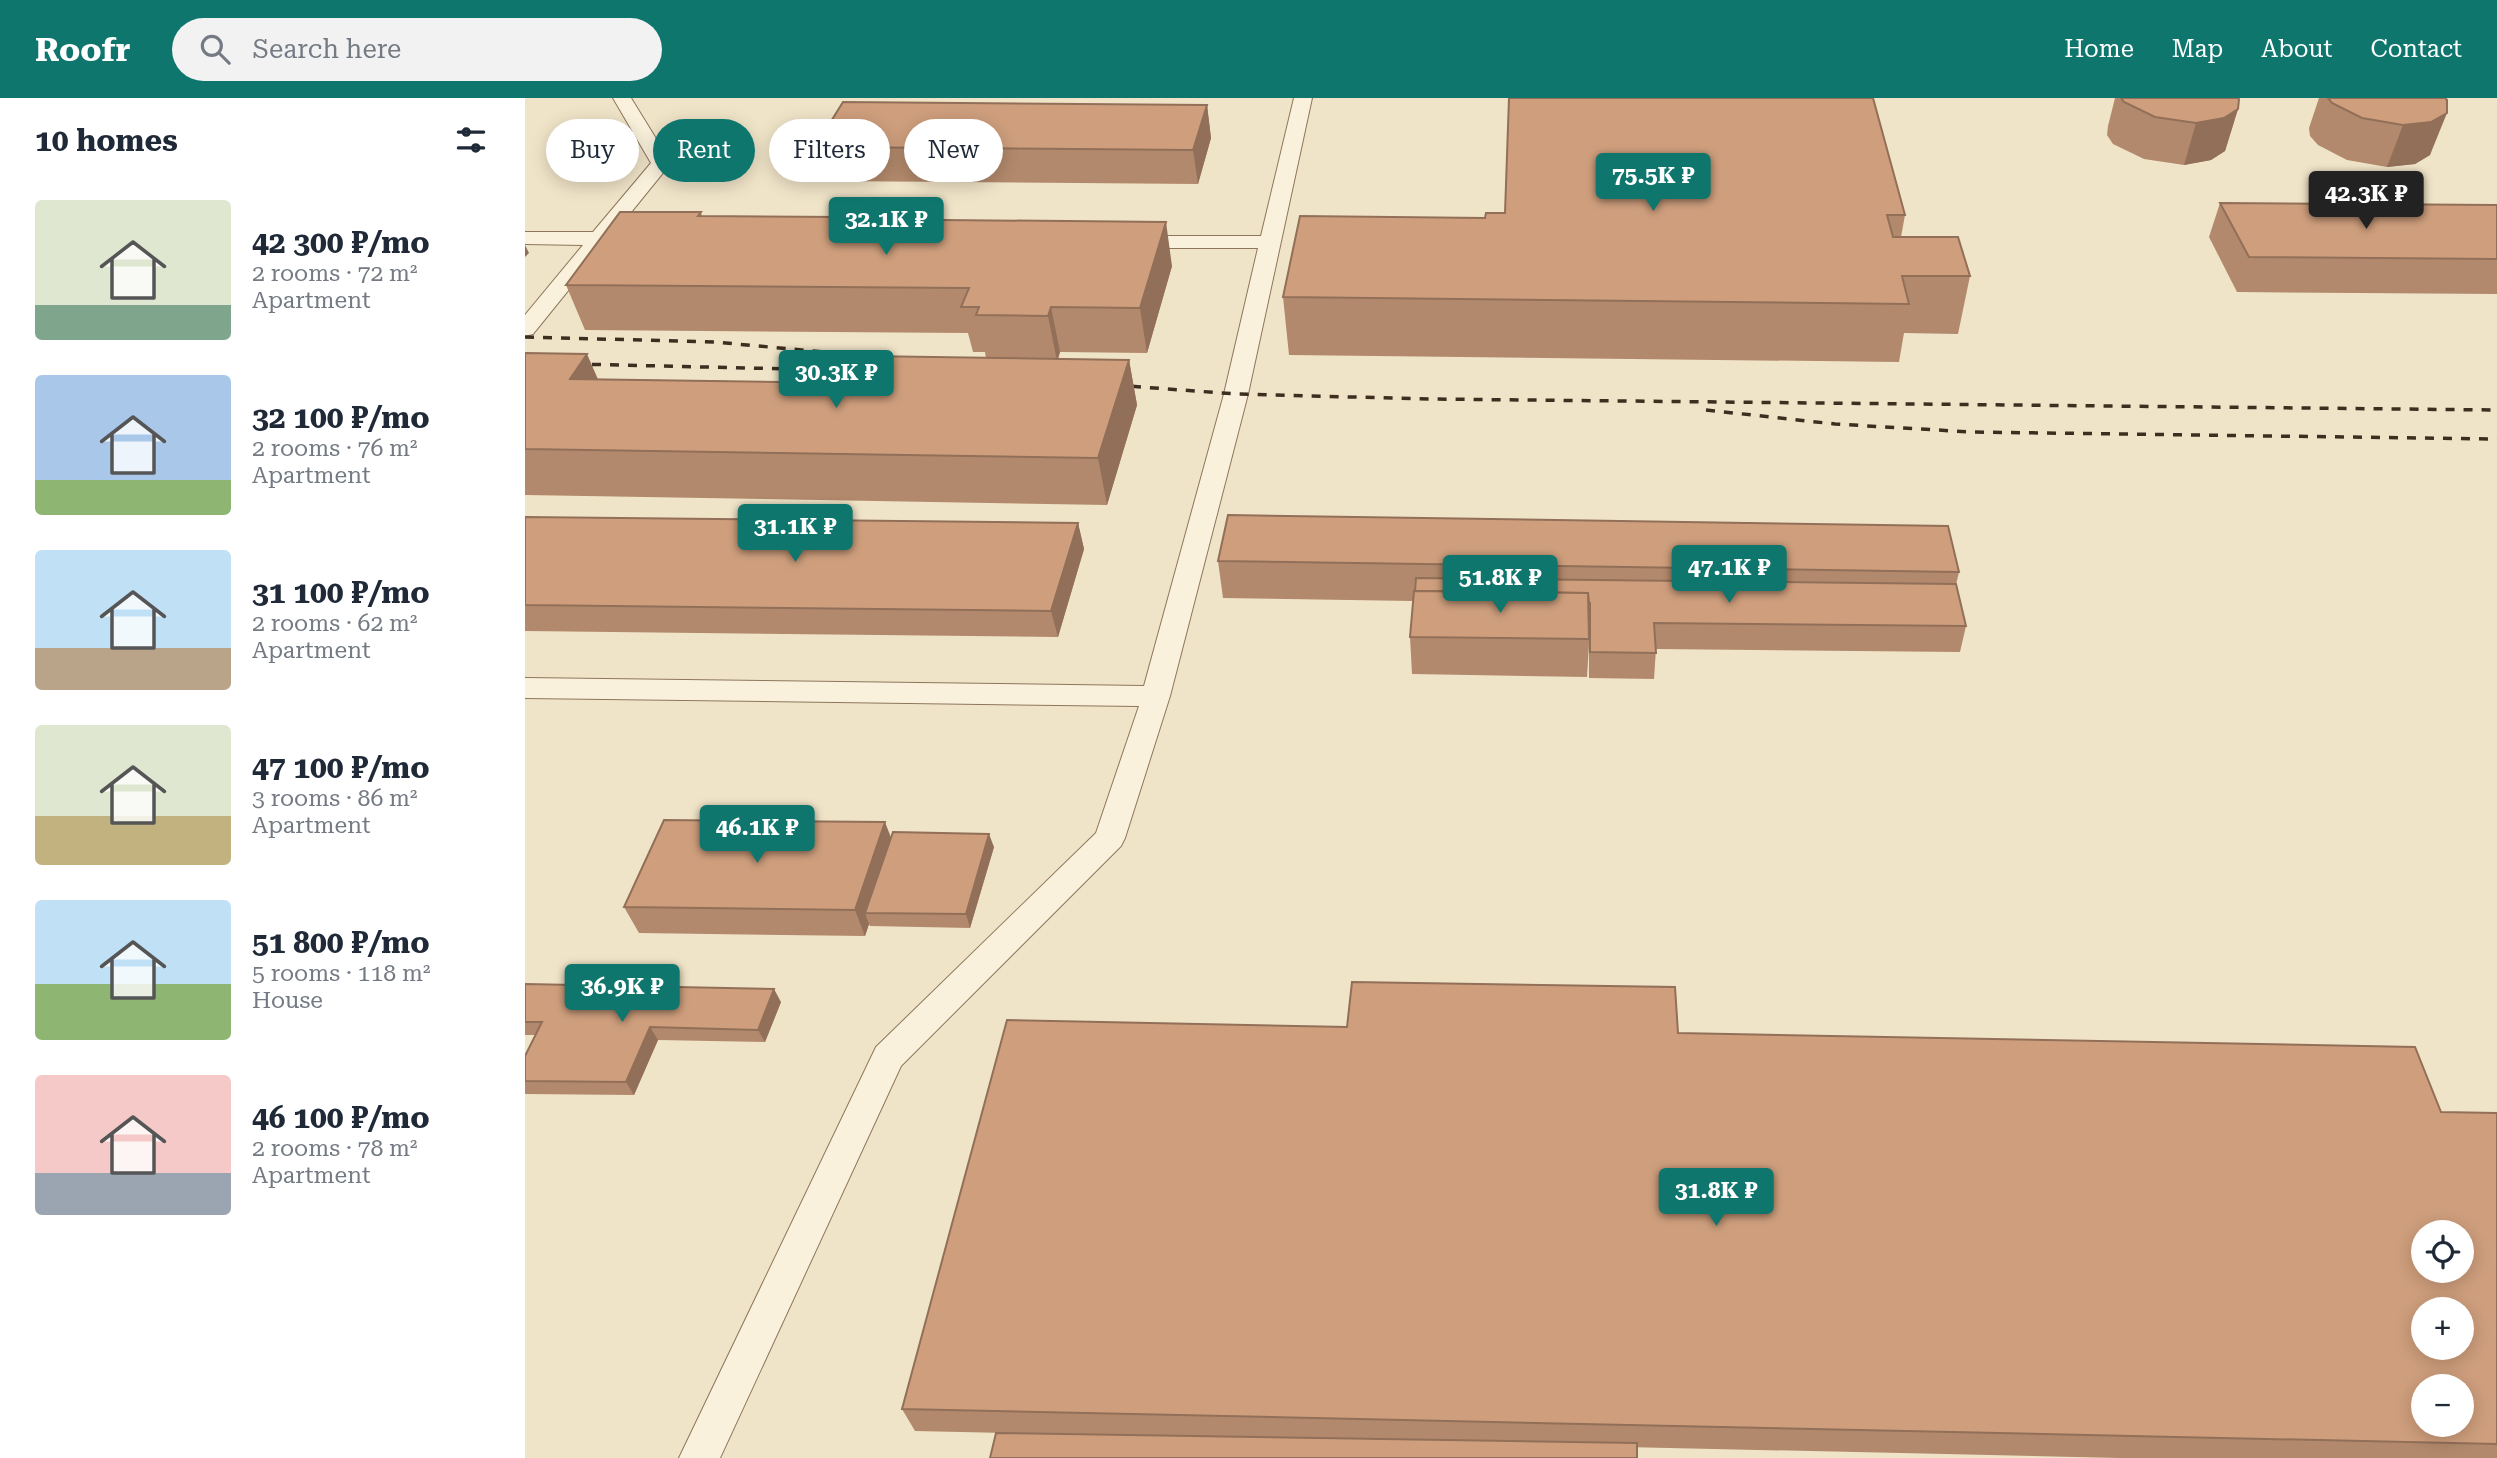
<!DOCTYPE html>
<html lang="en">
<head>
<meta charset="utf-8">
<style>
  :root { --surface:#fff; --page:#f2f2f3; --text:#1f2937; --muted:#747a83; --accent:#0f766e }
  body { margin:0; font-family:"Roboto Serif",serif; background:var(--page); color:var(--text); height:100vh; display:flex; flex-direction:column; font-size:26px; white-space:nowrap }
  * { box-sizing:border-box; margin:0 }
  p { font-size:23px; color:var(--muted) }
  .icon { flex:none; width:38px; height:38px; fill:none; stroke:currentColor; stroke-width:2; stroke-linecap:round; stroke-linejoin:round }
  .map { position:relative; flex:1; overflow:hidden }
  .panel { display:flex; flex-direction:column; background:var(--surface); width:525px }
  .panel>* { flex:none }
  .hud { position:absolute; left:21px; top:21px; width:665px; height:63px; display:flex; gap:14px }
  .fabs { position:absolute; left:1886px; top:1122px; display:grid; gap:14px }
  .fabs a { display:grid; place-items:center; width:63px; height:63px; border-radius:50%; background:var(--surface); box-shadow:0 4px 18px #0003; font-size:35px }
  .price { position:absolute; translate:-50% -60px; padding:0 16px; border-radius:7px; background:var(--accent); color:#fff; font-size:23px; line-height:46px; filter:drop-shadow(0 2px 4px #0008) }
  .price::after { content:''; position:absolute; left:50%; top:42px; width:21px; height:16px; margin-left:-10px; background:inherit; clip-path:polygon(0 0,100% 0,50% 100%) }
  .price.selected { background:#222; color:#fff }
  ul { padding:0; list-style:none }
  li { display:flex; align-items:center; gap:21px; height:175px; padding:0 35px }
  li span { display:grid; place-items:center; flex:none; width:196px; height:140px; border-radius:7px; color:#555 }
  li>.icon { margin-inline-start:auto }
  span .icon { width:84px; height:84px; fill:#fffc; stroke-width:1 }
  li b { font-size:30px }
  h2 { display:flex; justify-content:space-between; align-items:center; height:84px; padding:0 35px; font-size:30px }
  .chip { padding:0 24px; border-radius:32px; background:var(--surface); box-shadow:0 4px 18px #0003; font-size:24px; line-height:63px }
  .chip.selected { background:var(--accent); color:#fff }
  header { display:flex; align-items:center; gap:42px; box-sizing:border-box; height:98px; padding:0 35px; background:var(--accent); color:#fff }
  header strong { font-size:33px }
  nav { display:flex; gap:38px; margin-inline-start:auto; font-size:24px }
  .search { width:490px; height:63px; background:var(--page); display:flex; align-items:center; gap:18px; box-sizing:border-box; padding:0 24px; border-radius:38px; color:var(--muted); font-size:26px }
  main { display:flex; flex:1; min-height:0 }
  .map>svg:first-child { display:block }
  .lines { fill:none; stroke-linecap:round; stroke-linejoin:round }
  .lane-casing { stroke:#8d765c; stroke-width:2 }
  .lane { fill:#faf1dc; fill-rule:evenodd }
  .rail { stroke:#3d2e20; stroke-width:3.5; stroke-dasharray:9 9; stroke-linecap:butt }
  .wall { fill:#b2896c }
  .shaded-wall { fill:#916f58 }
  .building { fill:#cf9f7d; stroke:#916f58; stroke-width:2; fill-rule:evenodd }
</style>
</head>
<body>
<header>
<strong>Roofr</strong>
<div class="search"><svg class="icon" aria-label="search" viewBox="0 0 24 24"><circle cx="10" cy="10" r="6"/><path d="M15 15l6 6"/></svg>Search here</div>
<nav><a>Home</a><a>Map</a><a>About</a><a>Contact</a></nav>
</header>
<main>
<section class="panel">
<h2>10 homes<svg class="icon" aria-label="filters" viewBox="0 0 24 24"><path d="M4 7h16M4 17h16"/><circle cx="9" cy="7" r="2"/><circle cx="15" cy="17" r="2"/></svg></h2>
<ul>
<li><span style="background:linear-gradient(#dfe7d0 75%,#7fa58c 0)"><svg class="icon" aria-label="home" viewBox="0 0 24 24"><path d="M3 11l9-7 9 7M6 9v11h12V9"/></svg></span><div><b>42 300 ₽/mo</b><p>2 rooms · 72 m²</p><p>Apartment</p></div></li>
<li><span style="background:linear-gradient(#a9c7e8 75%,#8fb573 0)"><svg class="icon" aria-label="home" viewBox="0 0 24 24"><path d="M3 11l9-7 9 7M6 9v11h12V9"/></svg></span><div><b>32 100 ₽/mo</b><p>2 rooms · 76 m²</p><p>Apartment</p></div></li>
<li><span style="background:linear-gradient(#bfe0f5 70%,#b9a48a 0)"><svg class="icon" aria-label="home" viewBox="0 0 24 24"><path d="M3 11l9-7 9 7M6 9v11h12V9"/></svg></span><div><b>31 100 ₽/mo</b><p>2 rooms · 62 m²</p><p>Apartment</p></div></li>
<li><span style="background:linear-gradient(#dfe7d0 65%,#c2b280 0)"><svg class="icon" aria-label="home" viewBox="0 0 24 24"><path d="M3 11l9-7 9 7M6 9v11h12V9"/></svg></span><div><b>47 100 ₽/mo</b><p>3 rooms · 86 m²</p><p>Apartment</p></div></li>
<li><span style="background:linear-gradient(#bfe0f5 60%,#8fb573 0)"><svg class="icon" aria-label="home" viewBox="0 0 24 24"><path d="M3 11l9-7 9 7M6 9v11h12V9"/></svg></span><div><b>51 800 ₽/mo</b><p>5 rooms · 118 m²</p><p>House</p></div></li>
<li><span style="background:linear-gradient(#f6c9c9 70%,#9aa5b1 0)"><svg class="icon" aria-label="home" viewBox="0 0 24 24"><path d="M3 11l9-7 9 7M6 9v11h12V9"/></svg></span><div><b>46 100 ₽/mo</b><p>2 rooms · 78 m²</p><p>Apartment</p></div></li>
</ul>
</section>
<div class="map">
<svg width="1972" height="1360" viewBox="0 0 1972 1360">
  <rect width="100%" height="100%" fill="#f0e4c8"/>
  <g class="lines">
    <g class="lane-casing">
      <g id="lane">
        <polygon points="88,0 106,0 146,65 90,134 121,137 125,141 121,145 80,147 8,236 0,238 0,217 58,147 0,146 0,134 68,134 126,65"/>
        <polygon points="769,0 787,0 723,296 645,598 600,740 596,748 376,968 195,1360 154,1360 351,949 571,735 614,608 0,600 0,580 619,588 699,296 733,150 605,150 598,148 594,144 598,140 605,138 736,138"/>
      </g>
    </g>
    <use href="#lane" class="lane"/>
    <g class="rail">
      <polyline points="0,239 190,244 363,260"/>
      <polyline points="49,266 353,273"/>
      <polyline points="589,287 711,296 905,301 1972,312"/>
      <polyline points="1181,312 1310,326 1446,334 1972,341"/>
    </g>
  </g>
  <g class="wall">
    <polygon points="1590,0 1713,0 1713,11 1700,53 1686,62 1659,67 1619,61 1588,46 1582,37 1583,28"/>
    <polygon points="1794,0 1920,0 1905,57 1890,66 1862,69 1822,62 1793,47 1785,38 1784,30"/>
    <polygon points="682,7 686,40 673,86 300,83 290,49"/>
    <polygon points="1695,105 1972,107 1972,196 1712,194 1684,139"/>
    <polygon points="176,114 177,118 316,119 317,121 647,168 622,255 535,254 533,261 604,262 612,307 582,407 0,397 0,255 73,281 327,285 461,260 460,254 448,254 443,235 60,232 41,187"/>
    <polygon points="1380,117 1376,139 1445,178 1433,236 1379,235 1374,264 764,257 758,199 960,120"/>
    <polygon points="0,419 553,425 559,451 533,539 0,533"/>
    <polygon points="693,463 1434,474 1431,487 1441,528 1435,554 1131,551 1129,581 1064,580 1064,547 1062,579 887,576 885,539 888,503 698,500"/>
    <polygon points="366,740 469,749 445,830 345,828 344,826 340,838 114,835 99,809"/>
    <polygon points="0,886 256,904 240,944 133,942 109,997 0,996 0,958 10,937 0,937"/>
    <polygon points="1153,935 1916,1014 1972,1015 1972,1360 1594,1360 390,1333 377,1311"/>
  </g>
  <g class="shaded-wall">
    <polygon points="682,7 686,40 673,86 668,52"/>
    <polygon points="1713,11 1700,53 1686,62 1659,67 1671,25"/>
    <polygon points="1922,15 1905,57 1890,66 1862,69 1878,27"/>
    <polygon points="641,124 647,168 622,255 615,210"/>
    <polygon points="0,147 4,155 0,159"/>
    <polygon points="526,209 535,254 532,263 523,218"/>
    <polygon points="62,256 82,302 45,281"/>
    <polygon points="604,262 612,307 582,407 573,360"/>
    <polygon points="553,425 559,451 533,539 526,513"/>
    <polygon points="360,724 370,750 340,815 344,826 340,838 330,812"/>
    <polygon points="464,736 469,749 445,830 441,816"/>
    <polygon points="249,891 256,904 240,944 233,932"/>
    <polygon points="125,929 133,942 109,997 101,984"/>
  </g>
  <g class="building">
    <polygon points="984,0 1348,0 1380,117 1362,117 1368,139 1433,139 1445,178 1377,178 1384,206 758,199 775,118 960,120 961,115 980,115"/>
    <polygon points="1596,0 1713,0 1714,1 1713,11 1699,20 1671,25 1630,19 1599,4"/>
    <polygon points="1803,0 1920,0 1922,2 1922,15 1906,24 1878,27 1837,20 1807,5"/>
    <polygon points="318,4 682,7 668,52 290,49"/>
    <polygon points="1695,105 1972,107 1972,161 1724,159"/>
    <polygon points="95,114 176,114 173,118 316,119 315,121 641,124 615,210 526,209 523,218 451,217 454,209 436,209 444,190 41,187"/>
    <polygon points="0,255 62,256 45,281 327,285 341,258 604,262 573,360 0,351"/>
    <polygon points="703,417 1423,428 1434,474 693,463"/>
    <polygon points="0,419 553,425 526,513 0,507"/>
    <polygon points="891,480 1431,486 1441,528 1129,525 1131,555 1065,554 1065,505 1064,505 1063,495 890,493"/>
    <polygon points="889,493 1063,495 1064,541 885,539"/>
    <polygon points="139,722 360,724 330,812 99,809"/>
    <polygon points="368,734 464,736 441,816 340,815"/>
    <path d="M827,884L1150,889L1153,935L1890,949L1916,1014L1972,1015V1346L377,1311L482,922L822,929ZM1899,1134H1937V1172H1899ZM1899,1211H1937V1250H1899ZM1899,1288H1937V1326H1899Z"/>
    <polygon points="0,886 249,891 233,932 125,929 101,984 0,983 0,958 17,924 0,924"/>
    <polygon points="471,1335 1112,1345 1112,1360 465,1360"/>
  </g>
</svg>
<div class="fabs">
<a><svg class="icon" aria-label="locate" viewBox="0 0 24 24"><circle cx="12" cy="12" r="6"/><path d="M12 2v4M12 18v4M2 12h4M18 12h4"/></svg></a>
<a>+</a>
<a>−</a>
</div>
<b class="price" style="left:1128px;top:115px">75.5K ₽</b>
<b class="price selected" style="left:1841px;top:133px">42.3K ₽</b>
<b class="price" style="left:361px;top:159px">32.1K ₽</b>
<b class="price" style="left:311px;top:312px">30.3K ₽</b>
<b class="price" style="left:270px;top:466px">31.1K ₽</b>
<b class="price" style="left:1204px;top:507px">47.1K ₽</b>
<b class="price" style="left:975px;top:517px">51.8K ₽</b>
<b class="price" style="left:232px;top:767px">46.1K ₽</b>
<b class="price" style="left:97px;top:926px">36.9K ₽</b>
<b class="price" style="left:1191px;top:1130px">31.8K ₽</b>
<div class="hud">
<a class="chip">Buy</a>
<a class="chip selected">Rent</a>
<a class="chip">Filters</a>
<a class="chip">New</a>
</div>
</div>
</main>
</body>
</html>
